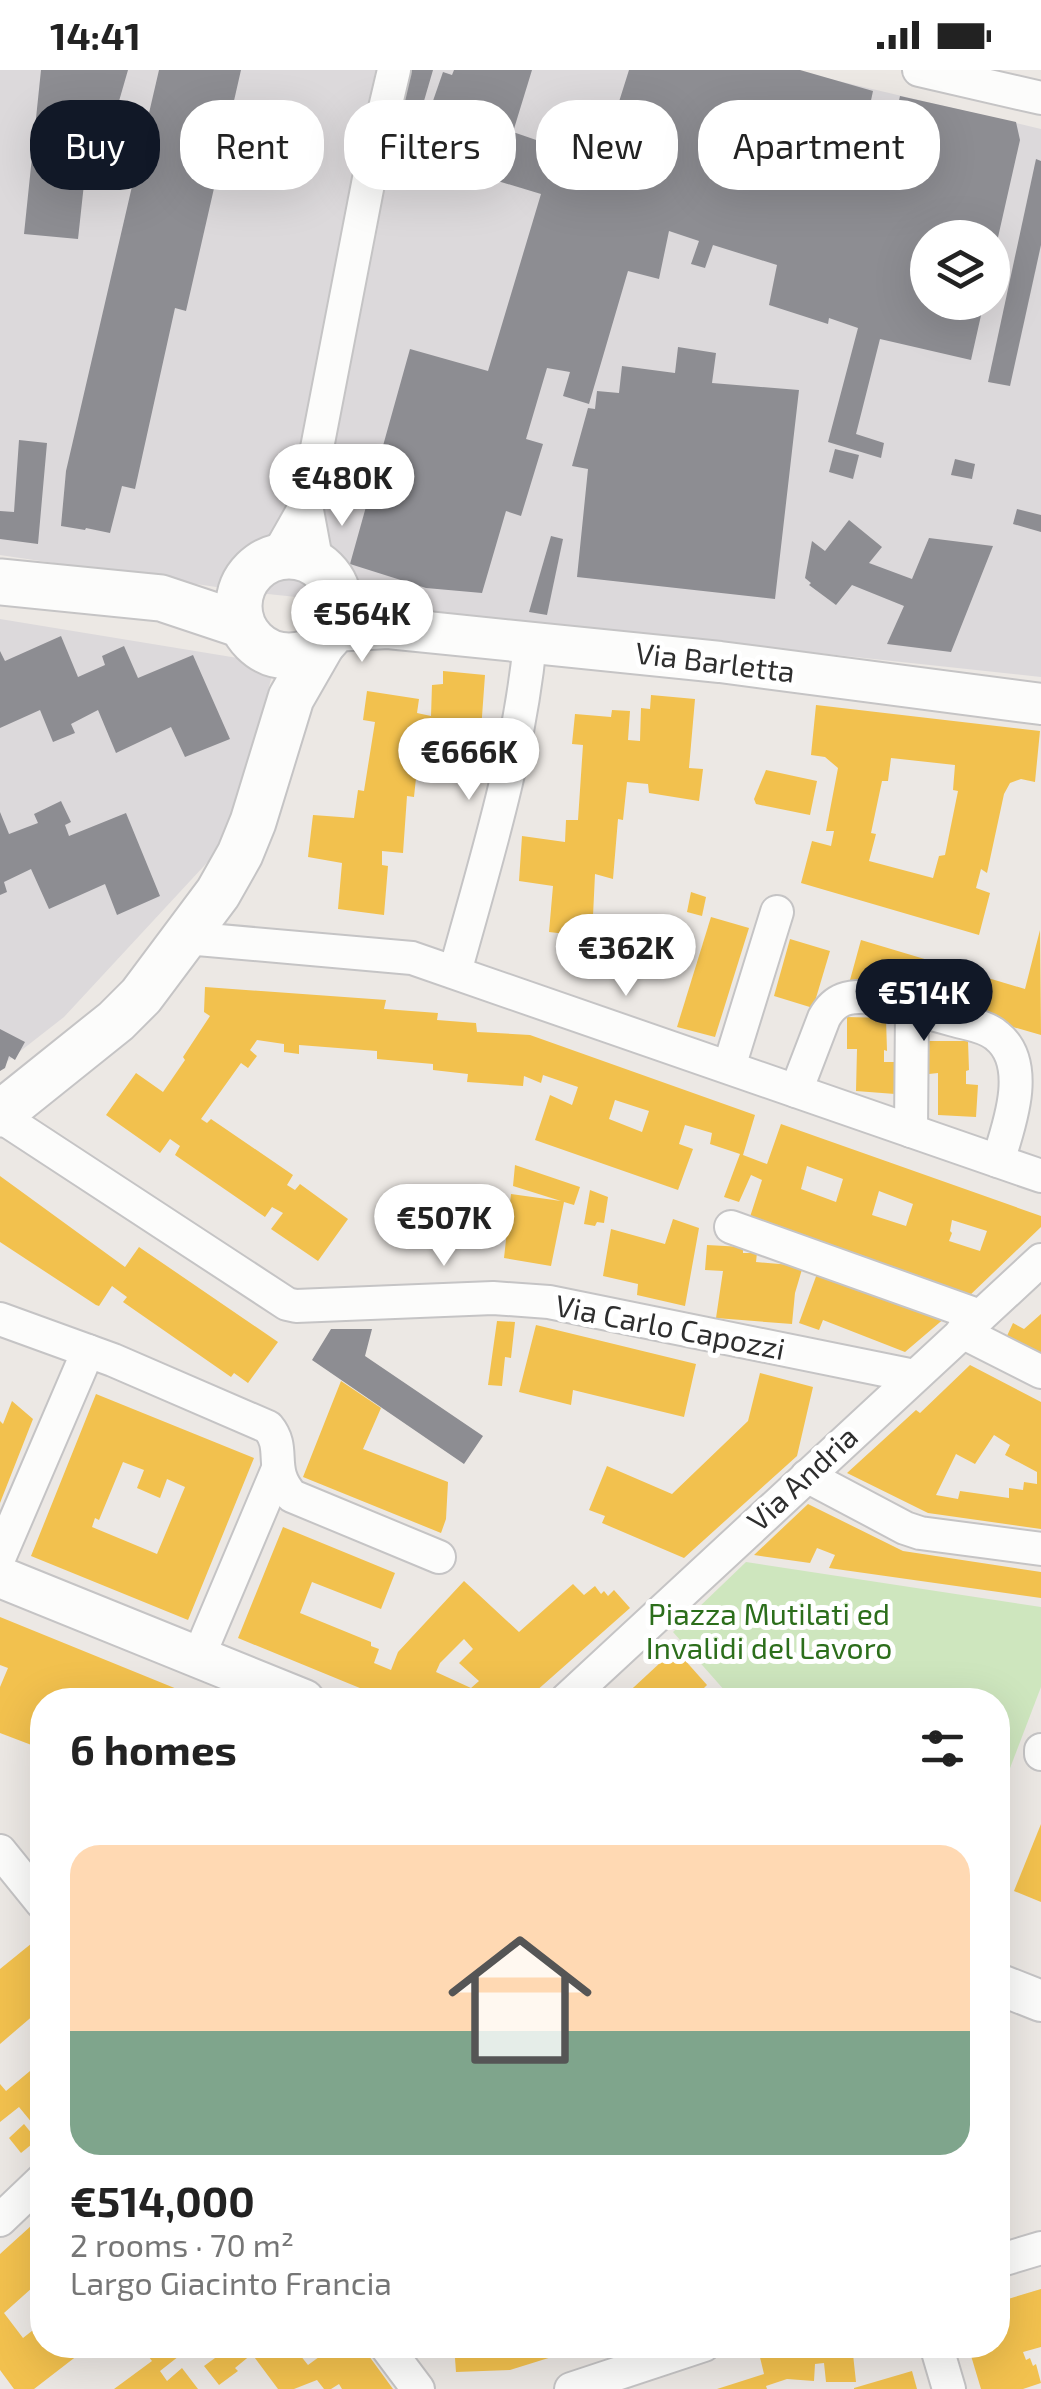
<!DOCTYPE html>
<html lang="en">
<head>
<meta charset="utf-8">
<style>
  :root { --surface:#fff; --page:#f2f2f2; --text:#222; --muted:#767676; --line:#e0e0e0; --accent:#111827 }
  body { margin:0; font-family:"Exo 2",sans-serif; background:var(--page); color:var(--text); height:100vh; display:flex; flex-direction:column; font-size:38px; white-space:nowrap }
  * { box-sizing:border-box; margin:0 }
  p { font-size:32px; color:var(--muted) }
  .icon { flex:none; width:55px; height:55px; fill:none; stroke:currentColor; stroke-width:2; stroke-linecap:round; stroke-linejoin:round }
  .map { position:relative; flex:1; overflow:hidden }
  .side { position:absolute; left:30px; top:1618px; width:980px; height:670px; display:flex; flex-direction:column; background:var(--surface); border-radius:40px; box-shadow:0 10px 40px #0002 }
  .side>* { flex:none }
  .top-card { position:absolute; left:30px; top:30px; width:982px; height:90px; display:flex; gap:20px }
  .fabs { position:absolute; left:910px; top:150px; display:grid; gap:20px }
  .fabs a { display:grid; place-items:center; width:100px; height:100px; border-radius:50%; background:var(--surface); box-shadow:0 10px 40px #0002; font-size:50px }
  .price { position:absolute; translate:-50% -85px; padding:0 22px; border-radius:35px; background:#fff; color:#222; font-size:32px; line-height:65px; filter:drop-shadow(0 2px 5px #0008) }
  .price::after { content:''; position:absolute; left:50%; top:60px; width:30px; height:22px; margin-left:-15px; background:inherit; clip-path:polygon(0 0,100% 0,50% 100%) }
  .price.current { background:var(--accent); color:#fff }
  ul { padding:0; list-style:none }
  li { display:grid; align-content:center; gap:20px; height:530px; padding:0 40px }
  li+li { border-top:2px solid var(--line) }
  li span { display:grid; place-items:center; height:310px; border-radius:30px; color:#555 }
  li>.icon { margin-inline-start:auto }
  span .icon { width:180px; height:180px; fill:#fffc; stroke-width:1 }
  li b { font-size:42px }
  h2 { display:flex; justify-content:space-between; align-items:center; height:120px; padding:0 40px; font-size:42px }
  .chip { padding:0 35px; border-radius:40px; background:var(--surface); box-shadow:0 10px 40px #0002; font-size:35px; line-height:90px }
  .chip.current { background:var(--accent); color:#fff }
  .status { display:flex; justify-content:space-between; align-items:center; height:70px; padding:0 50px; background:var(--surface); direction:ltr }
  .status svg { height:28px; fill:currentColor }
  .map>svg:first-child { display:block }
  .industrial { fill:#dcd9db; fill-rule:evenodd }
  .green { fill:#cee6be }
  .homes { fill:#f2c14e; fill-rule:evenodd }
  .industry { fill:#8d8d92 }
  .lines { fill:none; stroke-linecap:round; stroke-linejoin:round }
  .minor-casing { stroke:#c5c4c5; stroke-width:36 }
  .tertiary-casing { stroke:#c5c4c5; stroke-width:44 }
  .secondary-casing { stroke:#c5c4c5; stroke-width:49 }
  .minor { stroke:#fcfcfb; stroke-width:32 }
  .tertiary { stroke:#fcfcfb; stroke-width:40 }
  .secondary { stroke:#fcfcfb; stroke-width:45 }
  .labels { text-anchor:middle; stroke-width:10; stroke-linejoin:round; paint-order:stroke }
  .street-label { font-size:30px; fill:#2e2e2e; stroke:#fff }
  .park-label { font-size:30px; fill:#2c6e1b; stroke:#fff }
</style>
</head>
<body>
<div class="status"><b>14:41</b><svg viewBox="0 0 49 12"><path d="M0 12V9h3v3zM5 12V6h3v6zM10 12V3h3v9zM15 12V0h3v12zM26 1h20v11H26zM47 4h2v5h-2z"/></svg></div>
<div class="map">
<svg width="1041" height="2319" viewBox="0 0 1041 2319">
  <rect width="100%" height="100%" fill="#ece8e4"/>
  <g class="industrial">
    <path d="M0,0H792L1041,59V607L250,522L0,485ZM928,168H992V232H928Z"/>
    <polygon points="0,549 275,594 229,769 64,947 0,997"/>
  </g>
  <polygon class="green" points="746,1492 1041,1537 1041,1617 999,1727 998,1630 733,1630 673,1562"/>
  <g class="homes">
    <polygon points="443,601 485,605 480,674 491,675 488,706 470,704 469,712 436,707 437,692 418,689 414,727 407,726 403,783 382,781 382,795 388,796 384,845 338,839 342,793 308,787 313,745 354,748 358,720 364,721 375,652 363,650 367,621 419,629 417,643 431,646 432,615 443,614"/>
    <polygon points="651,625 695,629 689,698 703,699 699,731 649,723 648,714 627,712 623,750 618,749 613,809 595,804 592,867 549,862 553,816 519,811 522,766 565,772 566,750 578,750 583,675 572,674 575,644 611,647 612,640 630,641 628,670 640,671 641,638 650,639"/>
    <path d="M816,635L1040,661L1035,712L1021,709L1010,713L1004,724L987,803L981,799L976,818L990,823L979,865L801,813L812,771L831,776L834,761H826L838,698L825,687L811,685ZM891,688L955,695L953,720L958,721L945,785L939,786L933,808L869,791L876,764L871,763L882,711H888Z"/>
    <polygon points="766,700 817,711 810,745 756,734 754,729"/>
    <polygon points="691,822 706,827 702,846 687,842"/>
    <polygon points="711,847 749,858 715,967 677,957"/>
    <polygon points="1040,860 1041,965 850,910 861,870 1025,919"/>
    <polygon points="790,869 830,881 813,938 774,926"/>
    <path d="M205,917L386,930L384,939L438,943L437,950L476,953L477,962L530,965L755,1045L743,1085L767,1094L781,1054L1041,1146V1157L968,1227L749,1150L762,1110L751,1105L739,1132L724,1127L740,1084L710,1074L712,1063L685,1055L679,1074L693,1079L678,1120L535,1070L550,1025L572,1035L578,1017L543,1005L541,1013L524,1006L523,1016L467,1012L468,1004L433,1000V994L377,989V981L299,975V984L284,982V974L257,970L250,980L257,986L248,998L241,993L201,1049L207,1053L211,1049L293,1105L287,1115L295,1120L300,1114L348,1149L318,1191L271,1159L283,1143L272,1137L265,1147L175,1085L180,1076L170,1069L160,1083L106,1045L136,1003L163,1022L185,990L183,987L210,946L204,942ZM615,1030L649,1041L642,1062L609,1049ZM807,1096L843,1109L836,1132L801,1119ZM879,1121L913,1134L906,1156L872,1145ZM952,1150L987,1161L980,1181L949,1171L952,1163L950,1161Z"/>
    <polygon points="847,947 886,948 887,981 884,980 884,992 895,992 895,1024 856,1021 857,979 847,979"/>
    <polygon points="929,971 968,971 969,1000 966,1001 966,1014 978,1015 976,1047 938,1045 938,1003 929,1004"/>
    <polygon points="515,1095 580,1117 574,1135 564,1132 551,1196 504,1188 511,1124 561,1131 513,1116"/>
    <polygon points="0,1106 125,1197 139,1177 278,1272 248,1313 234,1303 231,1307 123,1232 127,1227 112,1216 99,1236 96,1235 0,1172"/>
    <polygon points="590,1120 608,1127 604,1153 597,1152 595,1156 584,1154"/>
    <polygon points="673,1149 699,1158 685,1236 637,1225 638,1214 603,1206 611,1159 665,1174"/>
    <polygon points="707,1175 743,1177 743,1183 757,1183 756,1192 803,1196 795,1223 792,1254 716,1248 723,1201 705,1200"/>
    <polygon points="818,1201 946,1247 905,1282 823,1250 819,1260 799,1253"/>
    <polygon points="1041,1244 1041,1284 1006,1268 1013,1253 1024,1259"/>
    <polygon points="497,1251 515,1252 511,1288 505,1287 502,1316 488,1315"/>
    <polygon points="536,1255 696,1294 684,1347 573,1320 571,1335 519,1322"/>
    <path d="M970,1295L1041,1332V1459L928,1443L847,1403L916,1340L920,1343ZM994,1365L1010,1375L1005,1385L1037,1402V1414L1024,1412L1023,1420L1009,1418V1428L960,1421L958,1429L936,1425L956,1384L975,1394Z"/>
    <polygon points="760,1303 813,1317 797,1386 684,1488 602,1453 605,1446 589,1440 607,1396 672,1424 748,1351"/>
    <polygon points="341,1311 381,1338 363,1379 448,1412 446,1449 441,1463 303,1407"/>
    <path d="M96,1324L254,1388L188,1550L31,1486ZM123,1392L144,1400L137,1418L160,1428L167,1409L185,1417L157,1484L92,1457L95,1448L99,1450Z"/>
    <polygon points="12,1331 33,1349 0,1433 0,1351 3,1354"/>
    <polygon points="808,1434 903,1481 1041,1502 1041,1528 829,1498 835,1485 817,1478 810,1493 754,1485"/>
    <path d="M283,1457L395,1503L381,1539L312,1512L300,1543L371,1572V1576L379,1579L374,1593L391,1600L398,1582L464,1511L519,1562L573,1514L584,1525L595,1516L601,1524L604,1521L608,1526L614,1520L630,1538L526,1630H389L238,1568ZM464,1569L473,1579L459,1593L479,1611L471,1618L436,1602L440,1593Z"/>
    <polygon points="0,1547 204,1630 42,1630 42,1679 0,1663 0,1617 8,1598 0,1595"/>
    <polygon points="675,1579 707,1615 692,1630 620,1630"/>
    <polygon points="1041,1754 1041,1832 1014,1821"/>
    <polygon points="37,1869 42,1875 42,1938 0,1974 0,1899"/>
    <polygon points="42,1991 42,2065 19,2037 0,2052 0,2014 6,2021"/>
    <polygon points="24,2054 37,2070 21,2083 9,2068"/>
    <polygon points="42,2146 42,2209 4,2243 23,2268 42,2253 42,2275 91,2275 34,2319 14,2319 0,2300 0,2184"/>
    <polygon points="1041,2219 1041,2277 1023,2282 1026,2290 1030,2288 1033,2296 1036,2294 1041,2313 1023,2319 981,2319 969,2279 972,2278 971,2275 998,2275 998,2232"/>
    <polygon points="140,2275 193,2275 160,2301 167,2311 182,2298 198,2319 114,2319 152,2291"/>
    <polygon points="233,2275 292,2275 308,2295 319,2287 310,2275 361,2275 393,2319 342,2319 339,2314 331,2319 324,2319 317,2310 294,2319 278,2319 252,2284 235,2298 238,2301 219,2315 204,2296"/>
    <polygon points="411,2275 439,2275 423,2288"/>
    <polygon points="454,2275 587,2275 587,2276 510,2300 456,2302"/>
    <polygon points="757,2275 852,2275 856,2312 826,2312 824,2293 815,2294 814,2311 787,2309 766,2316 767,2319 717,2319 764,2304"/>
    <polygon points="912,2301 917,2319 854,2319 854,2318"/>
  </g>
  <g class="industry">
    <polygon points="41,0 128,0 115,45 112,44 106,81 88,77 78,169 24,164"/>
    <polygon points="159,0 241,0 186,241 175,238 135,419 122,416 110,463 86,458 85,460 61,456 66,401"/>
    <polygon points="411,0 433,0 419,48 426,51 443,2 452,5 454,0 532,0 513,62 600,92 629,0 800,0 873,21 862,73 888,80 900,26 1016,52 1020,70 994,185 992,168 928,168 928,232 984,232 971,290 880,269 856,364 884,373 881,388 828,372 858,258 829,248 828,254 769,235 777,195 713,175 705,198 691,194 699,171 669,161 659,209 628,201 589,334 563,326 570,302 547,298 526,369 543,374 521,446 506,441 482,523 426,518 350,494 410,279 488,301 541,124 425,89 421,103 384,90"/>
    <polygon points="1036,89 1041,91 1041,175 1010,316 988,312"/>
    <polygon points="678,277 716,283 712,313 799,320 775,529 577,507 588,399 572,396 588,338 595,339 597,321 619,323 622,296 675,303"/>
    <polygon points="19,370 47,373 38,474 0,469 0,441 14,442"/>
    <polygon points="835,379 859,385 853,409 829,402"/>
    <polygon points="955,389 975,394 972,409 951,405"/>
    <polygon points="1017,439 1041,445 1041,462 1013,454"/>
    <polygon points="849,450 882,477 869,493 912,509 929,468 993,476 951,582 887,574 904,536 852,515 836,535 809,515 811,513 805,508 812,471 825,481"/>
    <polygon points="551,466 563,469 547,545 529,542"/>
    <polygon points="61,566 78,607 105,595 102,586 124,576 138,608 193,585 230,669 185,687 171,657 116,683 98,640 71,654 75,663 53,672 40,640 0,658 0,581 5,591"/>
    <polygon points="61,731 71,752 65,755 69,766 126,743 160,826 117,845 105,814 49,839 31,799 4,812 7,822 0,825 0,742 9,764 38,753 34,744"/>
    <polygon points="0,959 25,972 15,990 9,986 5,998 0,1001"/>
    <polygon points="331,1259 372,1259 365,1286 483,1366 464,1394 312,1290"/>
  </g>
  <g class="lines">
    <g class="minor-casing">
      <g id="minor">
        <polyline points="919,0 1041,28"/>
        <polyline points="306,435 317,494"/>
        <polyline points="276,488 306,435 372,93 394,0"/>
        <polyline points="186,868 412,888 1041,1106"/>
        <path d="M455,902C485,793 519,686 530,573"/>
        <polyline points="729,997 777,842"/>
        <path d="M796,1021L824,948C835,928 849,926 870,927C898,935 926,942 954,950C968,954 986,956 997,966C1032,994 1009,1056 998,1091"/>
        <polyline points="0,1046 287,1234 296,1236 493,1228 549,1232 914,1306"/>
        <polyline points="911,1061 912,939"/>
        <polyline points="731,1157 980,1246"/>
        <path d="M0,1249L113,1290L268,1357C287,1380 267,1398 292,1426L439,1487"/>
        <polyline points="962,1262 1041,1302"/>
        <polyline points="807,1406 905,1458 920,1463 1041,1479"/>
        <polyline points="0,1486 88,1281"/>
        <polyline points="198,1588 277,1401"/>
        <polyline points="566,1630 1041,1190"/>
        <polyline points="1041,1680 1041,1684"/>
        <polyline points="0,1781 42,1833"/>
        <polyline points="0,2150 42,2110"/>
        <polyline points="998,2191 1041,2178"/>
        <polyline points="385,2275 418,2319"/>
        <polyline points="936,2275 949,2319"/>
        <polyline points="571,2319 704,2275"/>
      </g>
    </g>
    <g class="tertiary-casing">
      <g id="tertiary">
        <polyline points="332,561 388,558 720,592 1041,634"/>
        <polyline points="0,1507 304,1630"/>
        <polyline points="998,1914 1041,1931"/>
      </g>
    </g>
    <g class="secondary-casing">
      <g id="secondary">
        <circle cx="289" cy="536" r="50"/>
        <polyline points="0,512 161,528 242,555"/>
        <polyline points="0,1044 116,951 141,926 218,823 240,784 253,752 291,628 322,574"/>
      </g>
    </g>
    <use href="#minor" class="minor"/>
    <use href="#tertiary" class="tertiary"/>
    <use href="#secondary" class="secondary"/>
  </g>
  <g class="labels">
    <g class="street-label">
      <text transform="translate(715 593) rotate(7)" y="10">Via Barletta</text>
      <text transform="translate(670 1258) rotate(11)" y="10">Via Carlo Capozzi</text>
      <text transform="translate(803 1409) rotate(-43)" y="10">Via Andria</text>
    </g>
    <g class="park-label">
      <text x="769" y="1555">Piazza Mutilati ed<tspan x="769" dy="34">Invalidi del Lavoro</tspan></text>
    </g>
  </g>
</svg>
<div class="fabs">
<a><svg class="icon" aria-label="layers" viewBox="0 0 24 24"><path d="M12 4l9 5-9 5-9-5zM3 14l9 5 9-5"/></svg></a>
</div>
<b class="price" style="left:342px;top:459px">€480K</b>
<b class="price" style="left:362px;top:595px">€564K</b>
<b class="price" style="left:469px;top:733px">€666K</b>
<b class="price" style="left:626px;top:929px">€362K</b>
<b class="price current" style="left:924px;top:974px">€514K</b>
<b class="price" style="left:444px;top:1199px">€507K</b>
<div class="top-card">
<a class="chip current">Buy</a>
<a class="chip">Rent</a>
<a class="chip">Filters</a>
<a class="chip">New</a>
<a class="chip">Apartment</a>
</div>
<section class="side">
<h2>6 homes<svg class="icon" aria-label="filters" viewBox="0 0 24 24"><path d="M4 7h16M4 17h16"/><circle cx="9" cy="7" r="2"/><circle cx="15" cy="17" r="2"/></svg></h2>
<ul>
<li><span style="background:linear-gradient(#ffd9b3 60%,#7fa58c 0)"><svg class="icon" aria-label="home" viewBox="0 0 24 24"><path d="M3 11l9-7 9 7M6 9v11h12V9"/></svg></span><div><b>€514,000</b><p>2 rooms · 70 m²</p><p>Largo Giacinto Francia</p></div></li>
</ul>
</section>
</div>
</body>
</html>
